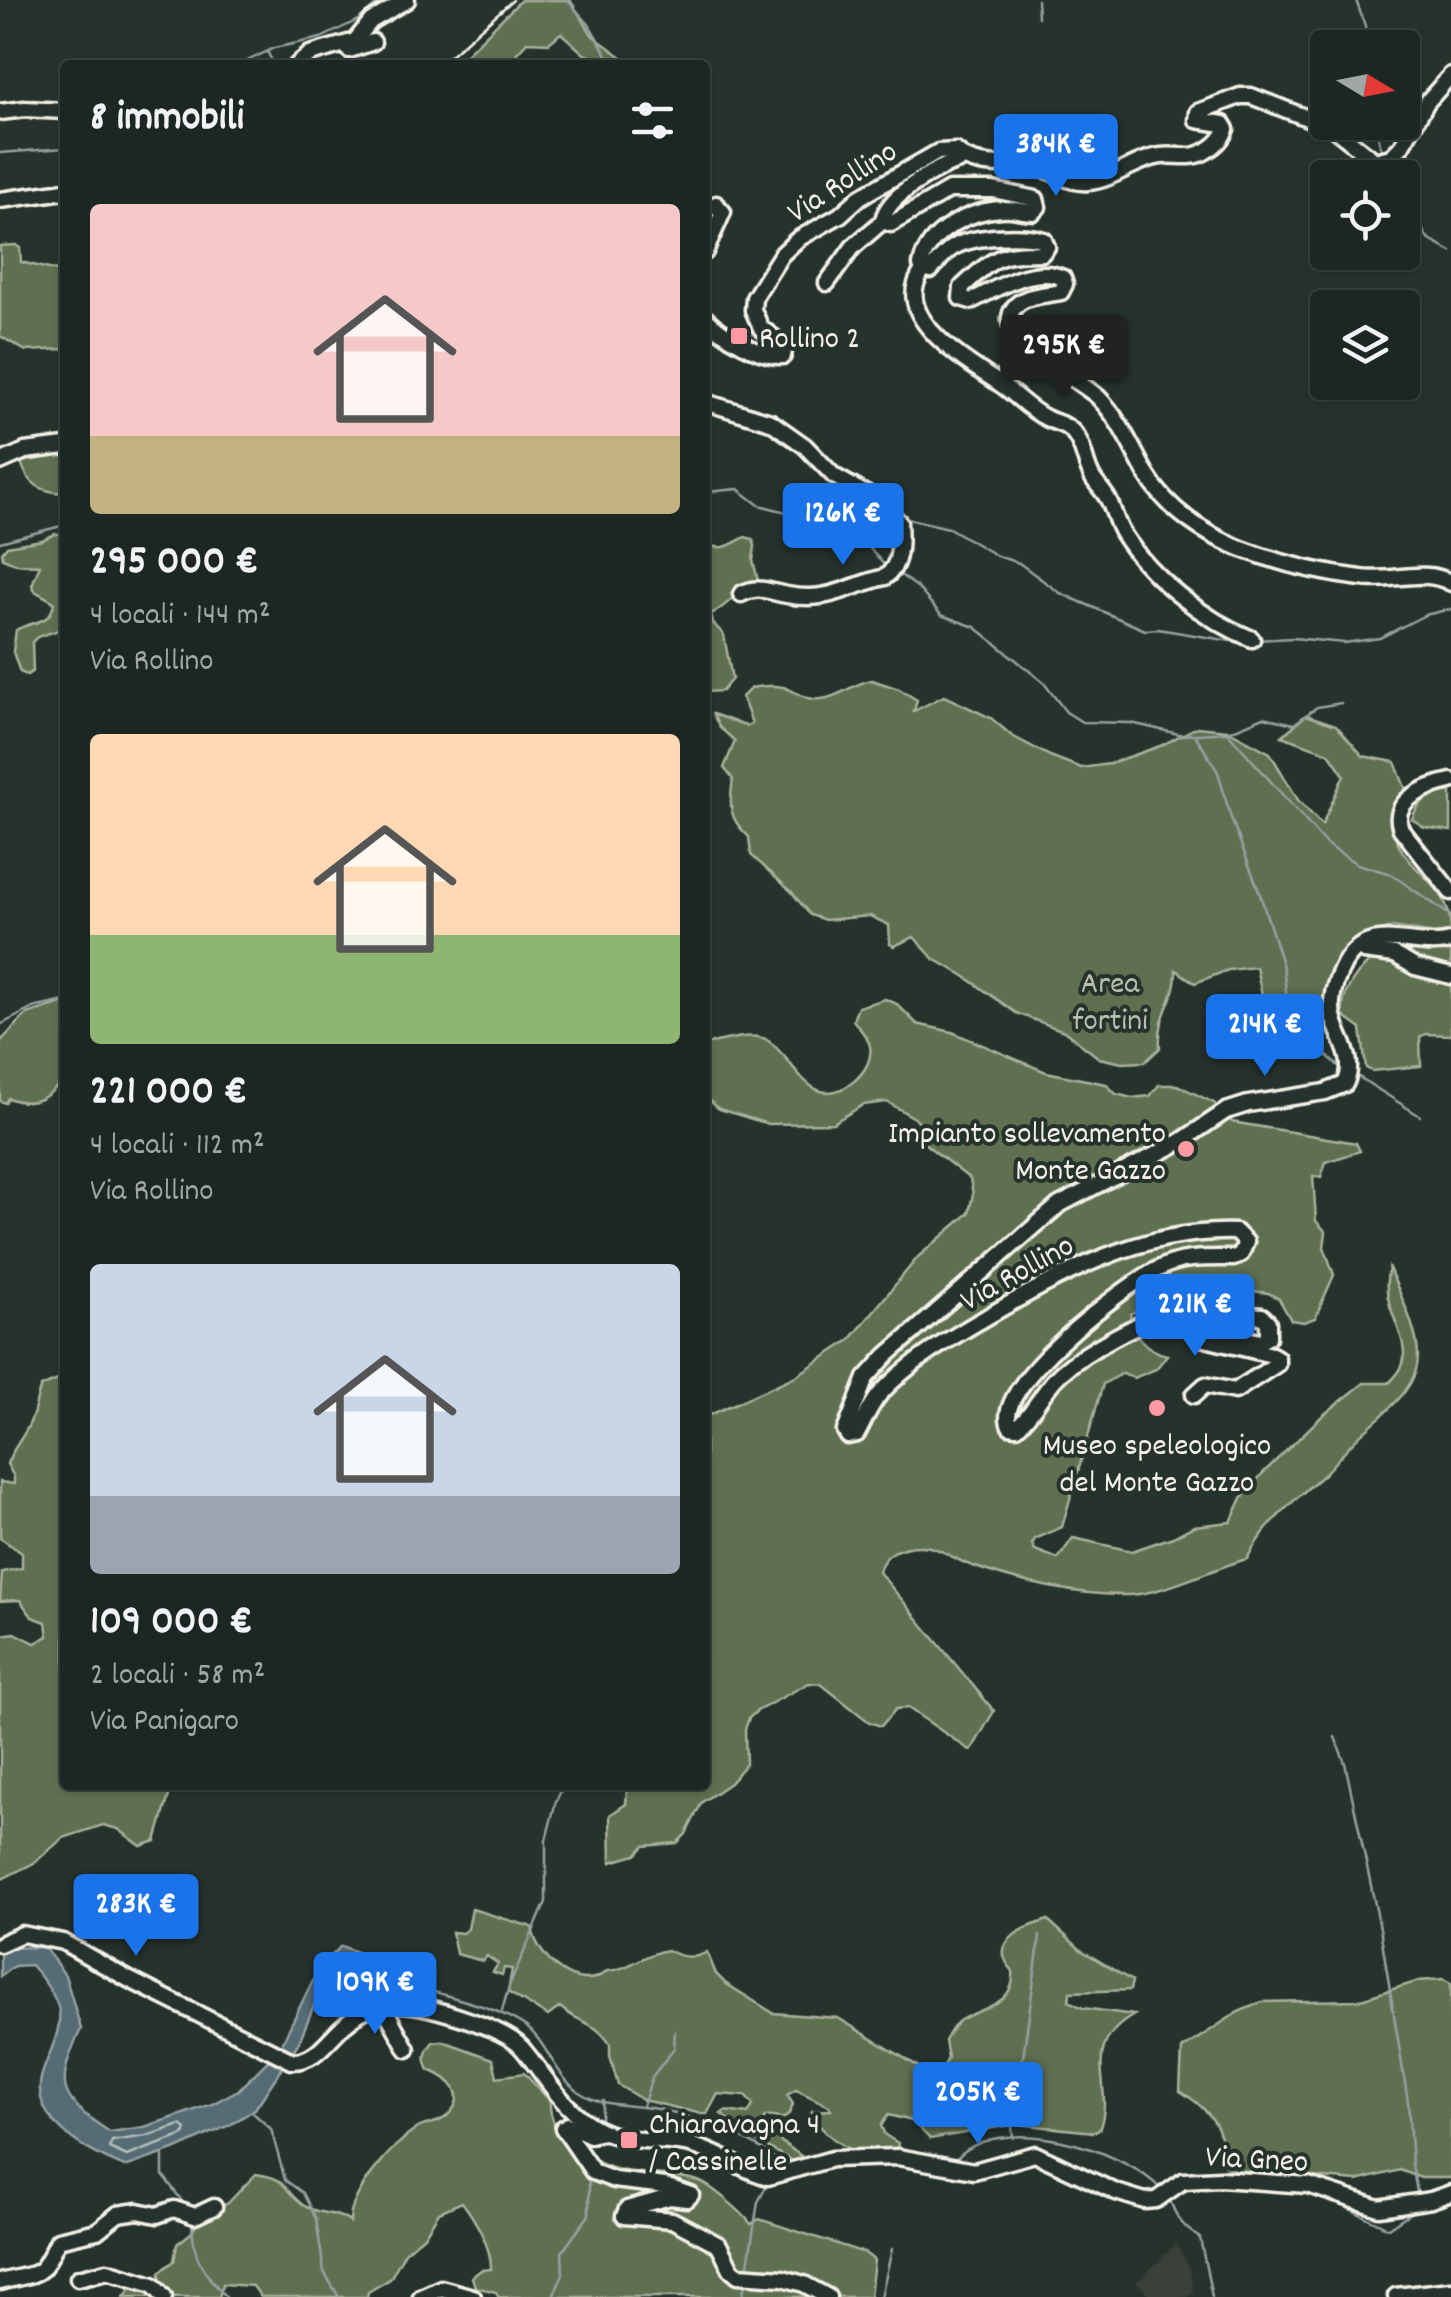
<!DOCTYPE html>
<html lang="it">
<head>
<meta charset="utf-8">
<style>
  :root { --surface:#1c2622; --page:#252e2a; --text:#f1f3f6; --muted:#a0a5a5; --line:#3a4340; --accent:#1a73e8 }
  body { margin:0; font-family:Dekko,sans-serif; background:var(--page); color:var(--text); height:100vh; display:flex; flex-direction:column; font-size:38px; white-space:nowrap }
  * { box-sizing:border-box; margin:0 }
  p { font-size:32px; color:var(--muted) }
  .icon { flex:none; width:55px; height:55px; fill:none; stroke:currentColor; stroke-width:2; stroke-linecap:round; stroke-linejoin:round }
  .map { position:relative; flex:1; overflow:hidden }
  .details { position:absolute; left:60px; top:60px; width:650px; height:1730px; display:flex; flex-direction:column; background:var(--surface); border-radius:10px; box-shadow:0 2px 8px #0004,0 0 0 2px var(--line) }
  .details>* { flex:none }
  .needle { width:65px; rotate:100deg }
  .fabs { position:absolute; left:1310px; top:30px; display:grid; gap:20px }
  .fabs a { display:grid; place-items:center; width:110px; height:110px; border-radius:10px; background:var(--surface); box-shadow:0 2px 8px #0004,0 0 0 2px var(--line); font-size:50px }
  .price { position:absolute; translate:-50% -85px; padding:0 22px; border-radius:10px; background:var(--accent); color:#fff; font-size:32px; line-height:65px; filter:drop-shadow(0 2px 5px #0008) }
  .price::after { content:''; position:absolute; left:50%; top:60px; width:30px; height:22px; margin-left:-15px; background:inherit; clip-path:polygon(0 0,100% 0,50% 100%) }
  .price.on { background:#222; color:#fff }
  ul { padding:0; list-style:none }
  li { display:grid; align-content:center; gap:20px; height:530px; padding:0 30px }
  li span { display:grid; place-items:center; height:310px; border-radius:10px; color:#555 }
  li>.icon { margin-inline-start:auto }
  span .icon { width:180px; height:180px; fill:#fffc; stroke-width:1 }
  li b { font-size:42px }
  h2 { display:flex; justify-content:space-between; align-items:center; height:120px; padding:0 30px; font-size:42px }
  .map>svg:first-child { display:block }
  .built { fill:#3a4039 }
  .green { fill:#5f6f51; stroke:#aab09c; stroke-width:2.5 }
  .water { fill:#556c74; stroke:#95a1a2; stroke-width:2.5 }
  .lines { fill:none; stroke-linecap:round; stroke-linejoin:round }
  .shore { stroke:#b4bcba; stroke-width:2.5 }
  .stream { stroke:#95a1a2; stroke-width:2.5 }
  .minor-casing { stroke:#f4f1e8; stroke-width:21 }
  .minor { stroke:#26332d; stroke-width:14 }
  .rail { stroke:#f4f1e8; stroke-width:2.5 }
  .poi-dot { fill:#ff9aa2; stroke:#26332d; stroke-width:4 }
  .labels { text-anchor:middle; stroke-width:8; stroke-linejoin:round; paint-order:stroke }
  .street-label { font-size:32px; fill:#f4f1e8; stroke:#26332d }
  .poi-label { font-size:32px; fill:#f4f1e8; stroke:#26332d; text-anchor:start }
  .park-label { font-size:32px; fill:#b8bdac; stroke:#26332d }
</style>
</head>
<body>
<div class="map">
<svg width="1451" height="2297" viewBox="0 0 1451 2297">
  <rect width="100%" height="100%" fill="#26332d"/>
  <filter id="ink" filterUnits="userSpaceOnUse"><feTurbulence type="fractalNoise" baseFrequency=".01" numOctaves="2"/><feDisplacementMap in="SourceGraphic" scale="20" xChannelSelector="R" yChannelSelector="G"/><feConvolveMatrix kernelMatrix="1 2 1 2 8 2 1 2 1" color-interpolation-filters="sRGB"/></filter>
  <g filter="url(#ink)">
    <polygon class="built" points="1176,2244 1190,2268 1193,2292 1187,2297 1151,2297 1137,2282"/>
    <g class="green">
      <polygon points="521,0 570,0 593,36 633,65 614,65 584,54 561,33 549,43 527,42 517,53 513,65 455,65"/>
      <polygon points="16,245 20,248 21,262 61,272 65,270 65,349 26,351 0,336 0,246"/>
      <path d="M65,454V493C42,492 28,485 21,462Z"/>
      <path d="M55,534H62L65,537V628L37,637L32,642L33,671L27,675L20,672L13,652L16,630C32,620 51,626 54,602L35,591L32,585L40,565L17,564L3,558L2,552L7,546L42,540Z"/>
      <path d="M745,537L753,539L755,546L753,560L758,581C737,589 729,606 711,614L713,623L724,635L732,679L722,691L705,692V544C724,551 728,546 745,537Z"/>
      <path d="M872,680L899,689L917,700L914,711L944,696L991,718L1012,736L1050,756L1081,768L1109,764L1160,746L1197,727L1227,730L1270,753L1298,800L1322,825L1344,775L1329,753L1282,736L1306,715L1336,725L1363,756L1395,762L1406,790L1391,814C1393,824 1394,837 1399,846C1420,882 1451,884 1451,934L1440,935L1393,927L1352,940L1334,975L1328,1009L1319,1033L1290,1038L1268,1023L1256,967L1228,970L1195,983L1176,970C1177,1000 1157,1012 1160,1048L1145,1062L1122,1063L1099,1058L1064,1031L1016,1013L963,975L934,959L914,937L894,946L890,944L889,925L870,916L825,920L810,915L791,891L751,855L749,837C728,818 729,806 733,779L724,768L735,741L719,727L713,714L746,726L752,723L742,697L751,688C760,686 775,685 783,687C796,691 805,701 821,699C839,698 853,683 872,680Z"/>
      <path d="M1451,791V831L1424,827L1412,819C1419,798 1430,795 1451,791Z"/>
      <path d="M1394,945L1429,953L1451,948V1035L1426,1034L1420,1037L1421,1066L1372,1071L1366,1068L1361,1029L1343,1016C1339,986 1369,957 1394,945Z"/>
      <path d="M885,999L897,1004L917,1024L952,1032L1046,1072L1106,1084L1116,1094L1132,1098L1150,1096L1159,1085H1177L1214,1103L1232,1122L1356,1143L1360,1151L1326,1162L1321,1177L1313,1176L1316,1221L1326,1232L1324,1247L1334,1275L1315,1318L1304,1322L1291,1320L1279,1299L1268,1293L1219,1287L1181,1288L1130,1314C1131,1335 1148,1351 1167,1355L1156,1369L1134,1378L1123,1373L1103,1384L1062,1527L1035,1539L1032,1544L1035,1550L1058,1559L1073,1538L1132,1551L1173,1537L1194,1526L1231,1522L1242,1498L1263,1473L1322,1416L1364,1383H1389C1394,1378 1402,1370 1403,1363C1410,1334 1378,1306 1389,1268C1399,1292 1418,1330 1418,1356C1418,1393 1378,1416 1355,1440C1344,1451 1335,1463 1324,1474C1295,1500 1264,1524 1247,1559C1210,1569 1167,1593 1129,1595C1080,1596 1016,1582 970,1565C953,1559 939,1546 920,1546C901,1546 883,1553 879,1572L994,1711L971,1751L908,1708L896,1709L881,1726L869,1722L821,1684L809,1683L757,1711L749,1718L745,1729L746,1764L730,1783L702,1802L686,1834L677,1843L644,1846L636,1855L611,1862L610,1815L626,1804L627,1785H705V1417L796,1376L850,1340L918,1257L969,1213L973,1194L970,1179L919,1139L918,1120L887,1102L863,1105L833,1123L768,1124L719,1109L705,1097V1044C721,1042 753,1031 767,1040C786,1052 798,1081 818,1090C841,1100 875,1070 870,1046C868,1037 859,1028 853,1020L858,1007Z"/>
      <path d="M65,1002V1078C48,1098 34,1108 8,1098L5,1103L0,1101V1042L27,1014Z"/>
      <path d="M65,1370V1785H172L156,1841L141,1846L118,1829L103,1825L63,1838L34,1863L0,1880V1635L15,1633L35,1643L48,1636L46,1622L32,1617L20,1600L0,1601L2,1572L22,1568V1553L0,1538V1482L14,1484V1477L7,1464C12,1449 25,1436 31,1420C36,1409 36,1397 41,1387L60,1379Z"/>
      <path d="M472,1909L532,1927C536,1958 579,1996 607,1971C629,1970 645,1953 667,1950C680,1957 694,1960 707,1952L716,1974L725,1983L773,2013L838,2018L919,2067L936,2070L944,2066L948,2058L945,2041C949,2034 953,2026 959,2021C980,2007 1016,2006 1013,1971C985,1942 1027,1926 1048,1920L1081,1950L1132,1981L1130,1990L1070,1992L1069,2001L1083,2008L1134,2015C1076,2049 1117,2085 1099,2130L1093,2132L1017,2124L930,2139L912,2121L888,2115L881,2126L885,2135L898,2143L897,2149C860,2164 834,2144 811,2116L812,2111L831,2110L829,2106L796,2090L787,2095L793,2104C786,2128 778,2114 765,2117L761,2127L801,2156L793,2161L758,2142L721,2114L725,2111L748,2114L753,2105L745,2096L718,2094L707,2114H702L643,2100L618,2085L610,2056V2044C594,2020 579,2024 560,2007L548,2016L508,1992L512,1969L504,1968L502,1975L493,1972L498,1964L487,1956L483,1961L456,1954L452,1932L462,1933L468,1929Z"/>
      <path d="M1443,1979L1451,1983V2178H1421L1400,2170L1357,2181L1231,2170L1224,2164C1221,2155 1222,2149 1221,2140C1218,2118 1198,2102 1180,2091L1182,2049L1238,2012L1262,2002L1358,2000L1419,1981Z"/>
      <path d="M443,2041L493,2059L497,2077L524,2073L550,2101C549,2119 557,2130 570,2142C616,2184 643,2167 695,2180C709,2183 742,2212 751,2224L759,2219L865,2253L874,2260L870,2297H499L496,2292L475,2287L472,2277L481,2270L491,2269C492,2248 475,2219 462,2202L439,2212L424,2236L405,2252L390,2279L368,2292L367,2297H261L253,2286L223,2284L219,2297H124L131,2288L150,2289L160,2284V2272L174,2261L177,2244L191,2233L202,2217L228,2203L256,2174C291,2179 280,2188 303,2205C316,2215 336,2211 350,2222C350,2192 392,2145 418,2128C427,2123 439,2124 447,2116C470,2095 449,2078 429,2070C423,2058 425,2052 433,2042Z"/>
    </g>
    <path class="water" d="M341,1946L393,1966L388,1979L367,1967L351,1963L333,1973L315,2003L299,2042L255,2109L230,2125L174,2150L125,2167C92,2154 31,2123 41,2078C46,2057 62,2034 59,2011C56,1995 42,1978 31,1965L14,1966L0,1976V1951L6,1948L44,1947L65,1975L81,2029C55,2085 57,2098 110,2132L144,2127L175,2117L212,2104L238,2090L278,2051L318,1970Z"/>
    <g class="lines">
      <polygon class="shore" points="181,2125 186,2129 184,2135 127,2156 109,2148 112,2141 147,2136"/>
      <g class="stream">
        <polyline points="567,0 588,23 613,65"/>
        <polyline points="1037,0 1038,17"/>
        <polyline points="1356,0 1365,26 1366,48"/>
        <polyline points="268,53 274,65"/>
        <polyline points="239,65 274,48 321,38 358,20 382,0"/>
        <polyline points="1375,122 1382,154"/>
        <polyline points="0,153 65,148"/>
        <polyline points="1388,165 1394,178"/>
        <polyline points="1402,195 1428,239 1451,252"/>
        <polyline points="705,492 738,489 759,505 806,517 865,543 886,567"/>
        <polyline points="905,518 949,528 997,556 1019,563 1060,593 1145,630 1158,629 1243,643"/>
        <polyline points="856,537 861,531 888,519"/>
        <polyline points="0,542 65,525"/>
        <polyline points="898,573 917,587 941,615 975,627 1010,655 1044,683 1066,712 1082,722 1131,723 1183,735 1228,732 1264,717 1294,724 1317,707 1341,703"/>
        <polyline points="1256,640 1293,638 1344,643 1380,638 1425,615 1451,609"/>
        <polyline points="1229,734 1326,844 1357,864 1391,874 1451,916"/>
        <polyline points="1196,736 1218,772 1231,818 1259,891 1283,967 1289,1015 1295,1033 1309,1047 1325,1054 1342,1069"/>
        <polyline points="0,1025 33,1008 65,1001"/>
        <polyline points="1354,1074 1420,1116"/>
        <polyline points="1335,1737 1345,1763 1380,1928 1408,2102 1412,2165 1418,2197"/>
        <path d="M390,1974C433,1998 484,1999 525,2026C547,2041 556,2080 584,2095C603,2106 630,2105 651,2108C686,2113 760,2139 782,2166"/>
        <polyline points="502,2011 509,1986 546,1902 546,1840 556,1801 564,1785"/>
        <polyline points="643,2106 652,2077 674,2048 675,2031"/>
        <polyline points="251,2111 271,2129 285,2180 303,2193 316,2219 324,2272 339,2297"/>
        <polyline points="601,2118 603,2100"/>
        <polyline points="1013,2138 1010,2101 1012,2074 1023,2057 1040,1936"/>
        <polyline points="163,2154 163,2175 187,2208"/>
        <path d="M955,2160C998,2110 1123,2148 1162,2190"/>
        <polyline points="1298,2191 1315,2194"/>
        <polyline points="1327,2198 1388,2228 1416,2209"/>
        <polyline points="1171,2199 1192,2188 1225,2186"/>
        <path d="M1170,2200C1176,2218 1184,2228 1200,2238L1212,2297"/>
        <path d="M192,2220C193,2259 200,2268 226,2297"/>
        <polyline points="747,2271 758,2202 768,2183"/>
        <polyline points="553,2297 563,2274 562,2252 589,2215 589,2174"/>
        <polyline points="742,2297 745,2284"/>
        <polyline points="881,2297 892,2249"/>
      </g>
      <g class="minor-casing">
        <g id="minor">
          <polyline points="349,50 373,42"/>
          <polyline points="297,65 310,54 355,41 371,21 407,0"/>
          <polyline points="0,112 25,109 65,111"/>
          <path d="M962,157L959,161C937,167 885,197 883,221L891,224L949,190H993L1036,199L1038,207L1033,212C1023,212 1012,208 1002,209C970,210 927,232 921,265L931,270C938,262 945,252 954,247C974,235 1024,234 1044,240L1047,247L1042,253C998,253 995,257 962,287L961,298L971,301C996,289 1035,264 1063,278L1065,284L1061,292C1044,296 1014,294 1010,317C1005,342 1081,381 1098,397C1120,419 1132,449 1147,475C1167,509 1205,535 1242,549C1279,563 1321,573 1361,578C1390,583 1424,567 1451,583"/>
          <polyline points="0,200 65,191"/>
          <polyline points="705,211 716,204 723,212 705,252"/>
          <path d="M924,269C886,317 970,363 1003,386C1017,396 1031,411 1046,418C1055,423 1065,423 1073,432C1085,445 1084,465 1094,480C1099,487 1104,492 1108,499C1114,510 1116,523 1123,534C1152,579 1203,619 1252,639"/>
          <polyline points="827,283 853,247 883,221"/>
          <path d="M705,318C722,334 760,358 783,356L785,346L761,328L753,310L754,298L781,255L798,239L840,215L860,197L938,152L956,151C976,171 1011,162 1037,168C1055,171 1069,184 1088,182C1114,180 1135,159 1161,156C1176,154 1192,160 1206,151C1215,146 1223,138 1226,129L1223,124L1197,120L1198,112L1240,96H1251L1333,128L1375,161L1391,157L1401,147L1427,102L1451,75"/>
          <path d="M705,402L771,422L805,446L834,476L875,499L899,522C900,540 902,565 885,577C847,586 829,603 787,595C769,592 758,585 741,594"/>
          <polyline points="0,462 25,451 65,446"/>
          <path d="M1451,781C1427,786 1389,800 1401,829L1451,892"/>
          <polyline points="1359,947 1364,951 1395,955 1415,967 1451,976"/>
          <path d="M1194,1395L1205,1385L1235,1391L1277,1364V1358L1272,1355L1201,1338L1198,1331L1210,1330L1259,1342L1268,1337V1322L1262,1316C1236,1314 1203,1305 1177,1311C1143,1319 1087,1350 1061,1373C1043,1389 1035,1412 1017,1427L1010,1426C990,1388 1125,1285 1158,1269C1182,1256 1208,1258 1234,1258L1241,1254L1246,1242L1236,1232C1143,1229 1063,1272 985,1318C948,1340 909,1362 880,1394C869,1407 865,1420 857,1434L848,1436L845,1431L866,1378L886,1356L1059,1205L1180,1142L1226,1111L1248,1104L1325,1092L1345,1084C1360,1054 1329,1031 1332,1001C1333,989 1338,975 1344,964C1369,920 1413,951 1451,941"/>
          <path d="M0,1944L22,1934L63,1942L128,1979L292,2061C332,2062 337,2000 401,2004C428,2005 505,2028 522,2048C547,2077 563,2112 600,2130C627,2143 662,2139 690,2145C718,2152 741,2170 768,2177L832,2159L898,2157L974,2171L1035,2154L1116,2192L1145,2201L1156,2200L1183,2181L1220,2179L1308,2185L1379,2208L1431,2200L1451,2193"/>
          <polyline points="382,2004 407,2049"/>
          <polyline points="603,2132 590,2135 568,2125 563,2128 593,2172 614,2180 665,2186 691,2195 687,2199 670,2197 627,2209 624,2216 672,2220 719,2245 731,2269 738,2275 783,2278 804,2284 828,2297"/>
          <polyline points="78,2278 107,2271 153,2285 164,2297"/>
          <path d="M0,2282C42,2271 39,2280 58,2240L97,2231L118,2214L138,2211L157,2215L174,2209L195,2216L214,2207"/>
          <polyline points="1396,2296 1451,2290"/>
          <polyline points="421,2297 441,2288 473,2297"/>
        </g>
      </g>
      <use href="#minor" class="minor"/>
      <g class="rail">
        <polyline points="439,65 513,0"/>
        <polyline points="58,268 65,263"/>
      </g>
    </g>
  </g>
  <g class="poi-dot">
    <rect x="729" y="326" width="20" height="20" rx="5"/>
    <circle cx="1186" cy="1149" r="10"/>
    <circle cx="1157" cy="1408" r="10"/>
    <rect x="619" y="2130" width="20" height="20" rx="5"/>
  </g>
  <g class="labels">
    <g class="street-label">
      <text transform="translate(841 180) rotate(-33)" y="11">Via Rollino</text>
      <text transform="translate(1016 1271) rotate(-29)" y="11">Via Rollino</text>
      <text transform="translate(1257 2157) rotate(3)" y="11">Via Gneo</text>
    </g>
    <g class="poi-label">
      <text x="759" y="347">Rollino 2</text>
      <text x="1166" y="1142" text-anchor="end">Impianto sollevamento<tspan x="1166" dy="37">Monte Gazzo</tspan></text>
      <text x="1157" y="1454" text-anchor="middle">Museo speleologico<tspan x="1157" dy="37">del Monte Gazzo</tspan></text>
      <text x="649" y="2133">Chiaravagna 4<tspan x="649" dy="37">/ Cassinelle</tspan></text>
    </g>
    <g class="park-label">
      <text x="1110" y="992">Area<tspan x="1110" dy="37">fortini</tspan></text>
    </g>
  </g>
</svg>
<div class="fabs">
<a><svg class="needle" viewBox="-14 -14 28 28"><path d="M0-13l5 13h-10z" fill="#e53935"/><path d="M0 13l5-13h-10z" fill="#a0a5a5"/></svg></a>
<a><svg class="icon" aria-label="locate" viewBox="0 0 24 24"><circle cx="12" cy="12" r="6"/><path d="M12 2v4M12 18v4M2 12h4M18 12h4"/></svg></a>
<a><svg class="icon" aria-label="layers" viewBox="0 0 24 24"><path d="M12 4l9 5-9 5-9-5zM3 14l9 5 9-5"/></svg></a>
</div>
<b class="price" style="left:1056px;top:199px">384K €</b>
<b class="price on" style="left:1064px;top:400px">295K €</b>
<b class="price" style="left:843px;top:568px">126K €</b>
<b class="price" style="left:1265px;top:1079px">214K €</b>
<b class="price" style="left:1195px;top:1359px">221K €</b>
<b class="price" style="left:136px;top:1959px">283K €</b>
<b class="price" style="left:375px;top:2037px">109K €</b>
<b class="price" style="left:978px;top:2147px">205K €</b>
<section class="details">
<h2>8 immobili<svg class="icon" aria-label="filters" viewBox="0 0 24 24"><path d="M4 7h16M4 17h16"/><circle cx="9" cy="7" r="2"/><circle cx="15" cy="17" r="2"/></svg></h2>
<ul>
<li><span style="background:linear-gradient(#f6c9c9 75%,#c2b280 0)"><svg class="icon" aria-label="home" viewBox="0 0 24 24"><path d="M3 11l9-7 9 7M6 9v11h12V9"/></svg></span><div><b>295 000 €</b><p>4 locali · 144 m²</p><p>Via Rollino</p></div></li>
<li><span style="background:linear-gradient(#ffd9b3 65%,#8fb573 0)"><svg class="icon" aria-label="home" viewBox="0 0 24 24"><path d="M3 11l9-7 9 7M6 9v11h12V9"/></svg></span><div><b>221 000 €</b><p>4 locali · 112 m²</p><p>Via Rollino</p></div></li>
<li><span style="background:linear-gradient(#c9d6e8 75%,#9aa5b1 0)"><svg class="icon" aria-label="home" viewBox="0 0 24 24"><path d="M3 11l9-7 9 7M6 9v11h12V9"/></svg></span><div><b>109 000 €</b><p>2 locali · 58 m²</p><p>Via Panigaro</p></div></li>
</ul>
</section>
</div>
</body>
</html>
